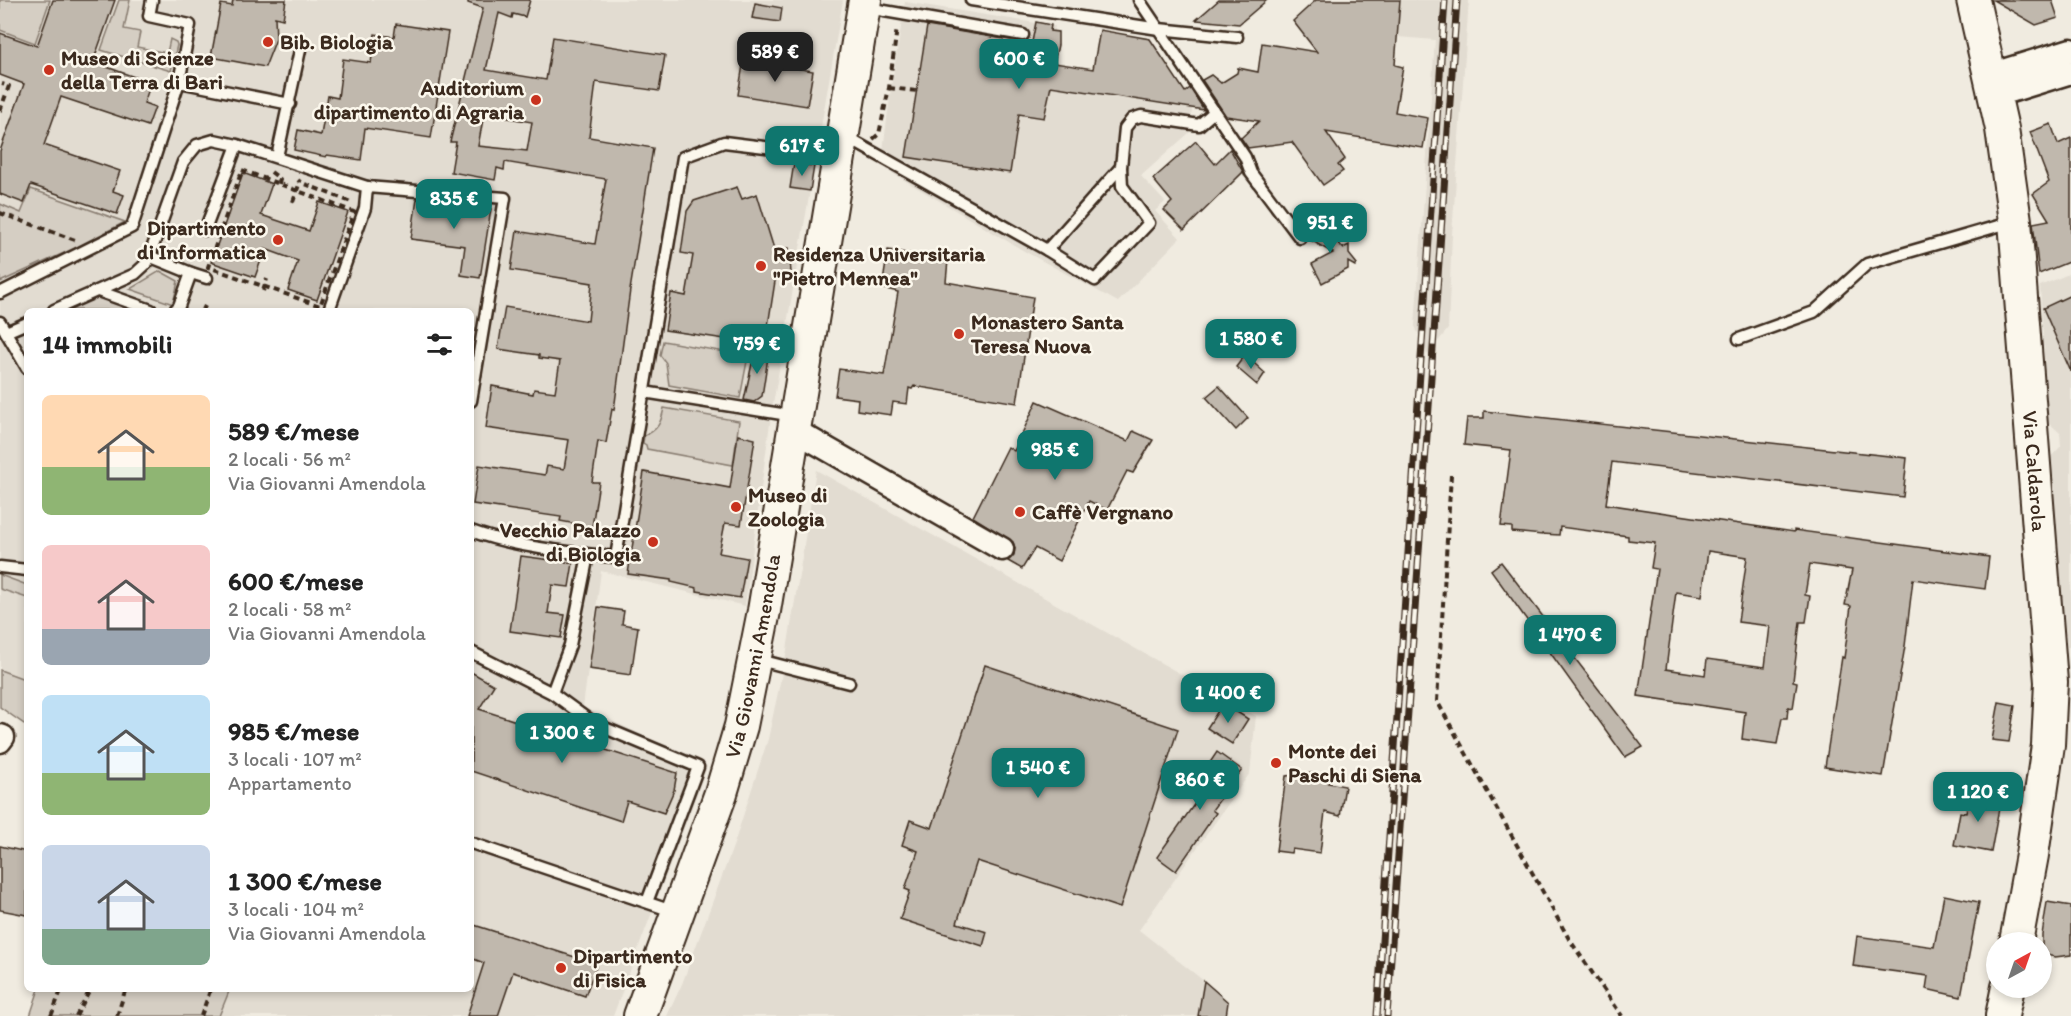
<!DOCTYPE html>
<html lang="it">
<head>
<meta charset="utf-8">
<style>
  :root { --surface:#fff; --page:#f2f2f2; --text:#222; --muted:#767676; --accent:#0f766e }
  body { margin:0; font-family:Itim,sans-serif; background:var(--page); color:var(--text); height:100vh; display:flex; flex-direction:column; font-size:22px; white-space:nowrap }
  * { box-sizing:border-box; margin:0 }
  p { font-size:20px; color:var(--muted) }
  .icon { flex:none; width:33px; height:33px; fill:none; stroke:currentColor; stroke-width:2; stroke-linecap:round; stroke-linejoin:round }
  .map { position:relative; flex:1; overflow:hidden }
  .panel { position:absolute; left:24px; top:308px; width:450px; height:684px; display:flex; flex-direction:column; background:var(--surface); border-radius:9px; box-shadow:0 3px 9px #0003 }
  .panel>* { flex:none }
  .needle { width:39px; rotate:40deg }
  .fabs { position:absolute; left:1986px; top:932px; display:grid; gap:12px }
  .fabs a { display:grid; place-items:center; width:66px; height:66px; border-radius:50%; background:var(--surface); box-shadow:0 3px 9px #0003; font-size:30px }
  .price { position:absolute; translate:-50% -51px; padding:0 14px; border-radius:12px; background:var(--accent); color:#fff; font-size:20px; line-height:39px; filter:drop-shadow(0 2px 3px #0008) }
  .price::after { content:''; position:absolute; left:50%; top:36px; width:18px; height:14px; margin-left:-9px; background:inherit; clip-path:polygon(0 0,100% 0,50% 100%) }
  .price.selected { background:#222; color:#fff }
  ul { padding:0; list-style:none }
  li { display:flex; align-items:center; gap:18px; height:150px; padding:0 18px }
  li span { display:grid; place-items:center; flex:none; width:168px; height:120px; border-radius:9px; color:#555 }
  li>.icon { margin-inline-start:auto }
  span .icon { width:72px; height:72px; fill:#fffc; stroke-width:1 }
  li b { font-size:26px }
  h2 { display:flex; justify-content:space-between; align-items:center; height:72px; padding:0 18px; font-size:26px }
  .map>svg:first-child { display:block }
  .built { fill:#e2dcd1 }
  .green { fill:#d5cec3; stroke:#887c70; stroke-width:1.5 }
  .building { fill:#c0b8ad; stroke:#3b2a1e; stroke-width:1.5; fill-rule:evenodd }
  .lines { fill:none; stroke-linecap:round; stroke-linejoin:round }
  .lane-casing { stroke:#3b2a1e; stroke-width:15 }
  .street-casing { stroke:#3b2a1e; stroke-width:27 }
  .secondary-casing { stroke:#3b2a1e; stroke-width:36 }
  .path { stroke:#3b2a1e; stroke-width:4; stroke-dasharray:6 4.5; stroke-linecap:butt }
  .lane { stroke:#fbf7ec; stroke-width:10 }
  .street { stroke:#fbf7ec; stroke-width:22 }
  .secondary { stroke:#fbf7ec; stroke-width:32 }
  .rail-casing { stroke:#3b2a1e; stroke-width:7 }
  .rail { stroke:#fbf7ec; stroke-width:4.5; stroke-dasharray:14; stroke-linecap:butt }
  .poi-dot { fill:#c8321e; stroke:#fbf7ec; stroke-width:2 }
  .labels { text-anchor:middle; stroke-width:5; stroke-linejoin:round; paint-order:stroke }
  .poi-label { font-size:21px; font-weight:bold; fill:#3b2a1e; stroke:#fbf7ec; text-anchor:start }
  .street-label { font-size:21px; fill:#3b2a1e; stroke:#fbf7ec }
</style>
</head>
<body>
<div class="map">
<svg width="2071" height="1016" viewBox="0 0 2071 1016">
  <rect width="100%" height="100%" fill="#f0ebe0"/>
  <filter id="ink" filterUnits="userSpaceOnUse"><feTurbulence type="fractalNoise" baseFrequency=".0167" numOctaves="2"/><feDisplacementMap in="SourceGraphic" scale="12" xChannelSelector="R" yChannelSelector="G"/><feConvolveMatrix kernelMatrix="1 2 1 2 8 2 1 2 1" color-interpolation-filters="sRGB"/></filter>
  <g filter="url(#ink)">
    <g class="built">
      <polygon points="0,0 843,0 771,416 745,606 601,571 583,707 707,766 613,1016 31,1016 40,989 471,988 471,310 27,310 27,726 0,707"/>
      <polygon points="1400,0 1469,0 1452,234 1448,329 1427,355 1415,326 1435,40 1398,37"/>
      <polygon points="905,2 1055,26 1042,85 1192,109 1190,132 1141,176 1165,202 1155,211 1180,238 1118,302 1026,252 887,170 890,155 883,150 891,88 902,21 909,22 911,10 904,8"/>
      <polygon points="2071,273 2071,647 2067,647 2050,458 2061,446 2060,433 2048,422 2040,286"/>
      <polygon points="816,470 1256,716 1250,773 1139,930 1204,981 1198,1016 667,1016 682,984 734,844 768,739 787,650"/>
    </g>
    <g class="green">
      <polygon points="0,0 50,0 35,43 0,30"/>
      <polygon points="119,0 130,0 124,29 140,32 137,47 167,53 170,39 176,42 177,45 171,71 101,50"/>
      <polygon points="31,189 125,222 75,248 0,282 0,204 21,213"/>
      <polygon points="160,271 178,281 173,304 130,289"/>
      <polygon points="97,295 127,306 125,310 66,310"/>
      <polygon points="663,341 748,356 740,398 669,385 666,363 660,355"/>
      <path d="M664,408L739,421L733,465L647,449L646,445L643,443L644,436C658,430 661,423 664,408Z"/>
      <polygon points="0,575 27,585 27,598 0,589"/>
      <polygon points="0,670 27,680 27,726 0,707"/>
      <polygon points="39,989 39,988 230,989 219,1016 30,1016"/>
    </g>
    <g class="building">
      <polygon points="53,0 115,0 93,62 151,83 144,103 155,107 148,126 61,97 44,145 120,171 113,191 124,195 117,214 31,185 24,203 0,194 0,151 24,84 0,75 0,33 37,46"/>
      <polygon points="233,0 286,0 283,19 275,17 276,39 265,67 211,57 221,4 232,6"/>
      <path d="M468,0H530L525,17L513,14L512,18L499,13L486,70L546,80L553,37L665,55L659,91L596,82L589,137L653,148L630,290L614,410L612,409L606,443L598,441L592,482H599L592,527L560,521L561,517L473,504L479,465L545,475L547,466L564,469L569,440L486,428L492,386L533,394L534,389L555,392L560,361L539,358V355L498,349L505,307L588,321L592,283L511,270L517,231L595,244L606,179L505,162L504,170L497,168L495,180L451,172L456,142H450L483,8L468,3ZM484,114L532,122L527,151L478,146Z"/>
      <polygon points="1219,0 1267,0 1239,24 1196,20"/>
      <polygon points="1316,0 1400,0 1395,65 1403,67 1395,112 1428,118 1423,148 1326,132 1345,159 1338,165 1343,171 1323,185 1292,142 1248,148 1241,138 1259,121 1226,116 1202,80 1211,75 1221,83 1237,73 1238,68 1258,72 1262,43 1317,52 1293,21"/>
      <polygon points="1993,0 2052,0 2058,18 2036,25"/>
      <polygon points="755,3 782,8 780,22 752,18"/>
      <polygon points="1036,22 1051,25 1050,31 1058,32 1058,45 1054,63 1093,69 1100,30 1150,39 1185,92 1190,88 1204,110 1051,86 1044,118 1019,114 1010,173 906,157 927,26 1022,42 1032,42"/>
      <polygon points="396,24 448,32 431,138 365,128 361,160 327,155 326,157 294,150 298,130 321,135 328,96 338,98 343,59 371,63 375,34 394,37"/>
      <polygon points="744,59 813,71 807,106 738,95"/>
      <polygon points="2051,124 2058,144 2071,138 2071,261 2039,274 2033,223 2049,220 2033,194 2049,182 2030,132"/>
      <polygon points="1196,141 1215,164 1230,149 1243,172 1184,230 1164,210 1172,202 1153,179"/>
      <polygon points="794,163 814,166 810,191 790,188"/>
      <polygon points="243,173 272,184 261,215 309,231 319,202 348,212 317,300 288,290 298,261 265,249 255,277 211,262"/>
      <polygon points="737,187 742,199 757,194 774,249 789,248 791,273 776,275 765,345 665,330 671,293 686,296 693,255 681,253 687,211 694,201"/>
      <polygon points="417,199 457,202 457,204 464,205 491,209 480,278 461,275 465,246 411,239"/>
      <polygon points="1319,222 1343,248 1349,245 1349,254 1357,264 1355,266 1348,262 1348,269 1322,283 1312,264 1333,253 1307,238 1306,234"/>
      <polygon points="888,250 948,260 946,282 1033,297 1017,403 914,386 912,389 909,388 907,404 893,402 891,415 857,410 858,399 835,396 839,369 884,375 898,292 882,288"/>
      <polygon points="2071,295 2071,372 2043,308"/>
      <polygon points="770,344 762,396 754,402 744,400 755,350"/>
      <polygon points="1245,355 1265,373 1257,385 1236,367"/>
      <polygon points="1219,386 1248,418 1236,430 1206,397"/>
      <polygon points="1037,401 1128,441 1133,431 1153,440 1133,473 1127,471 1107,510 1089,501 1059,561 1035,548 1022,569 1008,561 1014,555 1015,548 1013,542 973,517 1008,447 1014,451"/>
      <path d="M1484,411L1907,458L1903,497L1612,462L1606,504L1794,532V530L1989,557L1985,589L1913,579L1905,646L1883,776L1825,767L1842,657L1844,658L1851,606L1845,605L1852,570L1810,564L1805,595L1810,596L1806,622H1800L1793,681L1797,682L1793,708L1788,707L1787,718H1782L1777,744L1742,739L1745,712L1638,696L1657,569L1651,568L1655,543L1628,540V536L1560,527L1559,535L1542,534V535L1512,532V527L1501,526L1511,450L1464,445L1467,418H1484ZM1708,551L1747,557L1738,622L1770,626L1765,667L1707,659L1705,675L1666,669L1676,592L1702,596Z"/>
      <polygon points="738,435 755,439 741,525 725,523 719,553 747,558 740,598 697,591 697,588 671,582 671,580 628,574 644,472 730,488"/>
      <polygon points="521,556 573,563 569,587 552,585 548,613 565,615 561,638 510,631"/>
      <polygon points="1501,562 1557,635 1643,747 1625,757 1491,570"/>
      <polygon points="598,607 624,611 622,624 638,627 631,675 589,669"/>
      <polygon points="985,665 1178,729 1120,908 977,861 957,923 987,932 983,946 900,919 910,891 905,889 918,851 902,845 910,820 932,828"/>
      <polygon points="471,672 494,685 479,709 677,773 674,790 664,813 627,801 621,821 471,771"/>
      <polygon points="1999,702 2015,705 2009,742 1992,740"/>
      <polygon points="1223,703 1248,719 1232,744 1207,728"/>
      <polygon points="1217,752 1242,770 1212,810 1216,813 1176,871 1157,857 1210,782 1201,776"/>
      <polygon points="1313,773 1312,779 1329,781 1328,783 1345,786 1340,816 1325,812 1320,853 1292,849 1291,853 1276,851 1286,776"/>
      <polygon points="1970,792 2001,797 1991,852 1954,845 1960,812 1966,813"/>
      <polygon points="0,846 27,852 27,915 0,910"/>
      <polygon points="1944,895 1979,902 1961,997 1926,989 1928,976 1853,966 1857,936 1934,947"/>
      <polygon points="2047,902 2071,906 2071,955 2055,957 2042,954 2042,935"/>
      <polygon points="471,924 597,964 585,996 513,972 498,1016 467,1016 484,963 471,958"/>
      <polygon points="1204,981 1228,1002 1226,1016 1198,1016"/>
    </g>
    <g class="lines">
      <g class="lane-casing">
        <g id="lane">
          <polyline points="971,0 1159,29 1237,37"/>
          <polyline points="1139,0 1245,157 1251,173 1300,238"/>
          <polyline points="867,8 1023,35"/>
          <polyline points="179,82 290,104"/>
          <polyline points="846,137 1047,250 1095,280 1149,223 1122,186 1121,167 1125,128 1132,119 1141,116 1199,125 1214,112"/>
          <polyline points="277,157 300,50"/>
          <polyline points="367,187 505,198 471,401"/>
          <polyline points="205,230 237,145"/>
          <polyline points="1047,250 1121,167"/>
          <polyline points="149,256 191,273"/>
          <polyline points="98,291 151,310"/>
          <polyline points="0,293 132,227 179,82 190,25 149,16 152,0"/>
          <polyline points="54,310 135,274 147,263 183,162 197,145 214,140 237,145 367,187 365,208 329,310"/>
          <polyline points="175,310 179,306 191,273 207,278"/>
          <polyline points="0,322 27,368"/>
          <polyline points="6,332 27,323"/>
          <polyline points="1739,339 1814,312 1867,264 2012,222"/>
          <polyline points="644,392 794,416"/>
          <path d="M471,531C515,547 570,553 616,557L683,157L724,142L781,149"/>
          <polyline points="0,567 27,570"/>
          <polyline points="471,652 552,693 593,723 698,767 647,902"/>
          <polyline points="756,659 849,683"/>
          <polyline points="552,693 570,645 588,555"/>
          <polyline points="471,843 675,912"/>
        </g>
      </g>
      <g class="street-casing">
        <g id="street">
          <polyline points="1990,75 2071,50"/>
          <polyline points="1994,96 2071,72"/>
          <polyline points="794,430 1002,549"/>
          <polyline points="0,736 3,737 0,741"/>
        </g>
      </g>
      <g class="secondary-casing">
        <g id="secondary">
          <path id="s1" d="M1973,0L2002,129L2015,221L2051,682L2048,745L2032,855L2016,942"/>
          <path id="s2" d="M640,1016L721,793L741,726L764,611L865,0"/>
          <polyline points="2002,1016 2008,987"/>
        </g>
      </g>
      <g class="path">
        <polyline points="889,88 917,91"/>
        <polyline points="0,111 9,86 2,84"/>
        <polyline points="873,139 879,134 889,88 897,28"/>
        <polygon points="242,170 354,212 320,306 208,267"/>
        <polyline points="271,172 280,179 279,184"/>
        <polyline points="305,184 351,202"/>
        <polyline points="293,202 300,182 298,180"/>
        <polyline points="0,213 75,240"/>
        <polyline points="263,291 267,279"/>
        <polyline points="203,310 205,306"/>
        <polyline points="1451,475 1437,701 1569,939 1622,1016"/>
        <polyline points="51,1016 62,988"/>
        <polyline points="76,1016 91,988"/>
        <polyline points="117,1016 126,988"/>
        <polyline points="201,1016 211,988"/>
      </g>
      <use href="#lane" class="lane"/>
      <use href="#street" class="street"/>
      <use href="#secondary" class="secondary"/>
      <g class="rail-casing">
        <g id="rail">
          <polyline points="1377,1016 1445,0"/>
          <polyline points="1387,1016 1457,0"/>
        </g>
      </g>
      <use href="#rail" class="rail"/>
    </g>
  </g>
  <g class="poi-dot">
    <circle cx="268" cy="42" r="6"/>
    <circle cx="49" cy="70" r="6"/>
    <circle cx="536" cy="100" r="6"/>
    <circle cx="278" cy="240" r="6"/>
    <circle cx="761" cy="266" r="6"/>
    <circle cx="959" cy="334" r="6"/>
    <circle cx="736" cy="507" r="6"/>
    <circle cx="1020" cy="512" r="6"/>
    <circle cx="653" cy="542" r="6"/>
    <circle cx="1276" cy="763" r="6"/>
    <circle cx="561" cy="968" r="6"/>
  </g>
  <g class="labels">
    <g class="poi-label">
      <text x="280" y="49">Bib. Biologia</text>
      <text x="61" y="65">Museo di Scienze<tspan x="61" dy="24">della Terra di Bari</tspan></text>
      <text x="524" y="95" text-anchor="end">Auditorium<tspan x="524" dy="24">dipartimento di Agraria</tspan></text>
      <text x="266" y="235" text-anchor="end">Dipartimento<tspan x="266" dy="24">di Informatica</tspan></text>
      <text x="773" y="261">Residenza Universitaria<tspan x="773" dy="24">"Pietro Mennea"</tspan></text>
      <text x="971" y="329">Monastero Santa<tspan x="971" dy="24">Teresa Nuova</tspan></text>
      <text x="748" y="502">Museo di<tspan x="748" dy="24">Zoologia</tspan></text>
      <text x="1032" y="519">Caffè Vergnano</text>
      <text x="641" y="537" text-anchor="end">Vecchio Palazzo<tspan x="641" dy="24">di Biologia</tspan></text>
      <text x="1288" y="758">Monte dei<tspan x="1288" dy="24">Paschi di Siena</tspan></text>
      <text x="573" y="963">Dipartimento<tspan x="573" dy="24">di Fisica</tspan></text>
    </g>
    <g class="street-label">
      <text dy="7" stroke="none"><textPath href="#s1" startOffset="476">Via Caldarola</textPath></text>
      <text dy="7" stroke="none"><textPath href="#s2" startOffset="378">Via Giovanni Amendola</textPath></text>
    </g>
  </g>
</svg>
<div class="fabs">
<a><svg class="needle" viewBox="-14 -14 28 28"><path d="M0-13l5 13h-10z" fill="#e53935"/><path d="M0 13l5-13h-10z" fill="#767676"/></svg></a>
</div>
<b class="price selected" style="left:775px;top:83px">589 €</b>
<b class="price" style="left:1019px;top:90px">600 €</b>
<b class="price" style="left:802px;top:177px">617 €</b>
<b class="price" style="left:454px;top:230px">835 €</b>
<b class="price" style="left:1330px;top:254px">951 €</b>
<b class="price" style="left:1251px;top:370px">1 580 €</b>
<b class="price" style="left:757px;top:375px">759 €</b>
<b class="price" style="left:1055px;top:481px">985 €</b>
<b class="price" style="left:1570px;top:666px">1 470 €</b>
<b class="price" style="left:1228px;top:724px">1 400 €</b>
<b class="price" style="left:562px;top:764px">1 300 €</b>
<b class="price" style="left:1038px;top:799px">1 540 €</b>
<b class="price" style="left:1200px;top:811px">860 €</b>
<b class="price" style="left:1978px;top:823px">1 120 €</b>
<section class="panel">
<h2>14 immobili<svg class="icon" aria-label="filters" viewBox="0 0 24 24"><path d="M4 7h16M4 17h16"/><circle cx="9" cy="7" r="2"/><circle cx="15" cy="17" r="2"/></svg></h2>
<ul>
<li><span style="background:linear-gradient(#ffd9b3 60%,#8fb573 0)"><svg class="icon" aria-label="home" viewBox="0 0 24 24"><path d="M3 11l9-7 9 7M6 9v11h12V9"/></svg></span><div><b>589 €/mese</b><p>2 locali · 56 m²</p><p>Via Giovanni Amendola</p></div></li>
<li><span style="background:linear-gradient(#f6c9c9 70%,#9aa5b1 0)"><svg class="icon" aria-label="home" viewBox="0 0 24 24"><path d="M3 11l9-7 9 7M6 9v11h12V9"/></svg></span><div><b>600 €/mese</b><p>2 locali · 58 m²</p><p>Via Giovanni Amendola</p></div></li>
<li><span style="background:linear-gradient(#bfe0f5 65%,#8fb573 0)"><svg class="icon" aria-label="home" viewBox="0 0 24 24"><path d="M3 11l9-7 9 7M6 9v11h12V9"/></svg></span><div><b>985 €/mese</b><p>3 locali · 107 m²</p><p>Appartamento</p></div></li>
<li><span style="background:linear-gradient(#c9d6e8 70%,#7fa58c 0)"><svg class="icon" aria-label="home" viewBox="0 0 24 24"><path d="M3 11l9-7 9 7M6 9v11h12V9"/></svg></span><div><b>1 300 €/mese</b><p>3 locali · 104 m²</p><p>Via Giovanni Amendola</p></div></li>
</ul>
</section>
</div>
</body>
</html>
